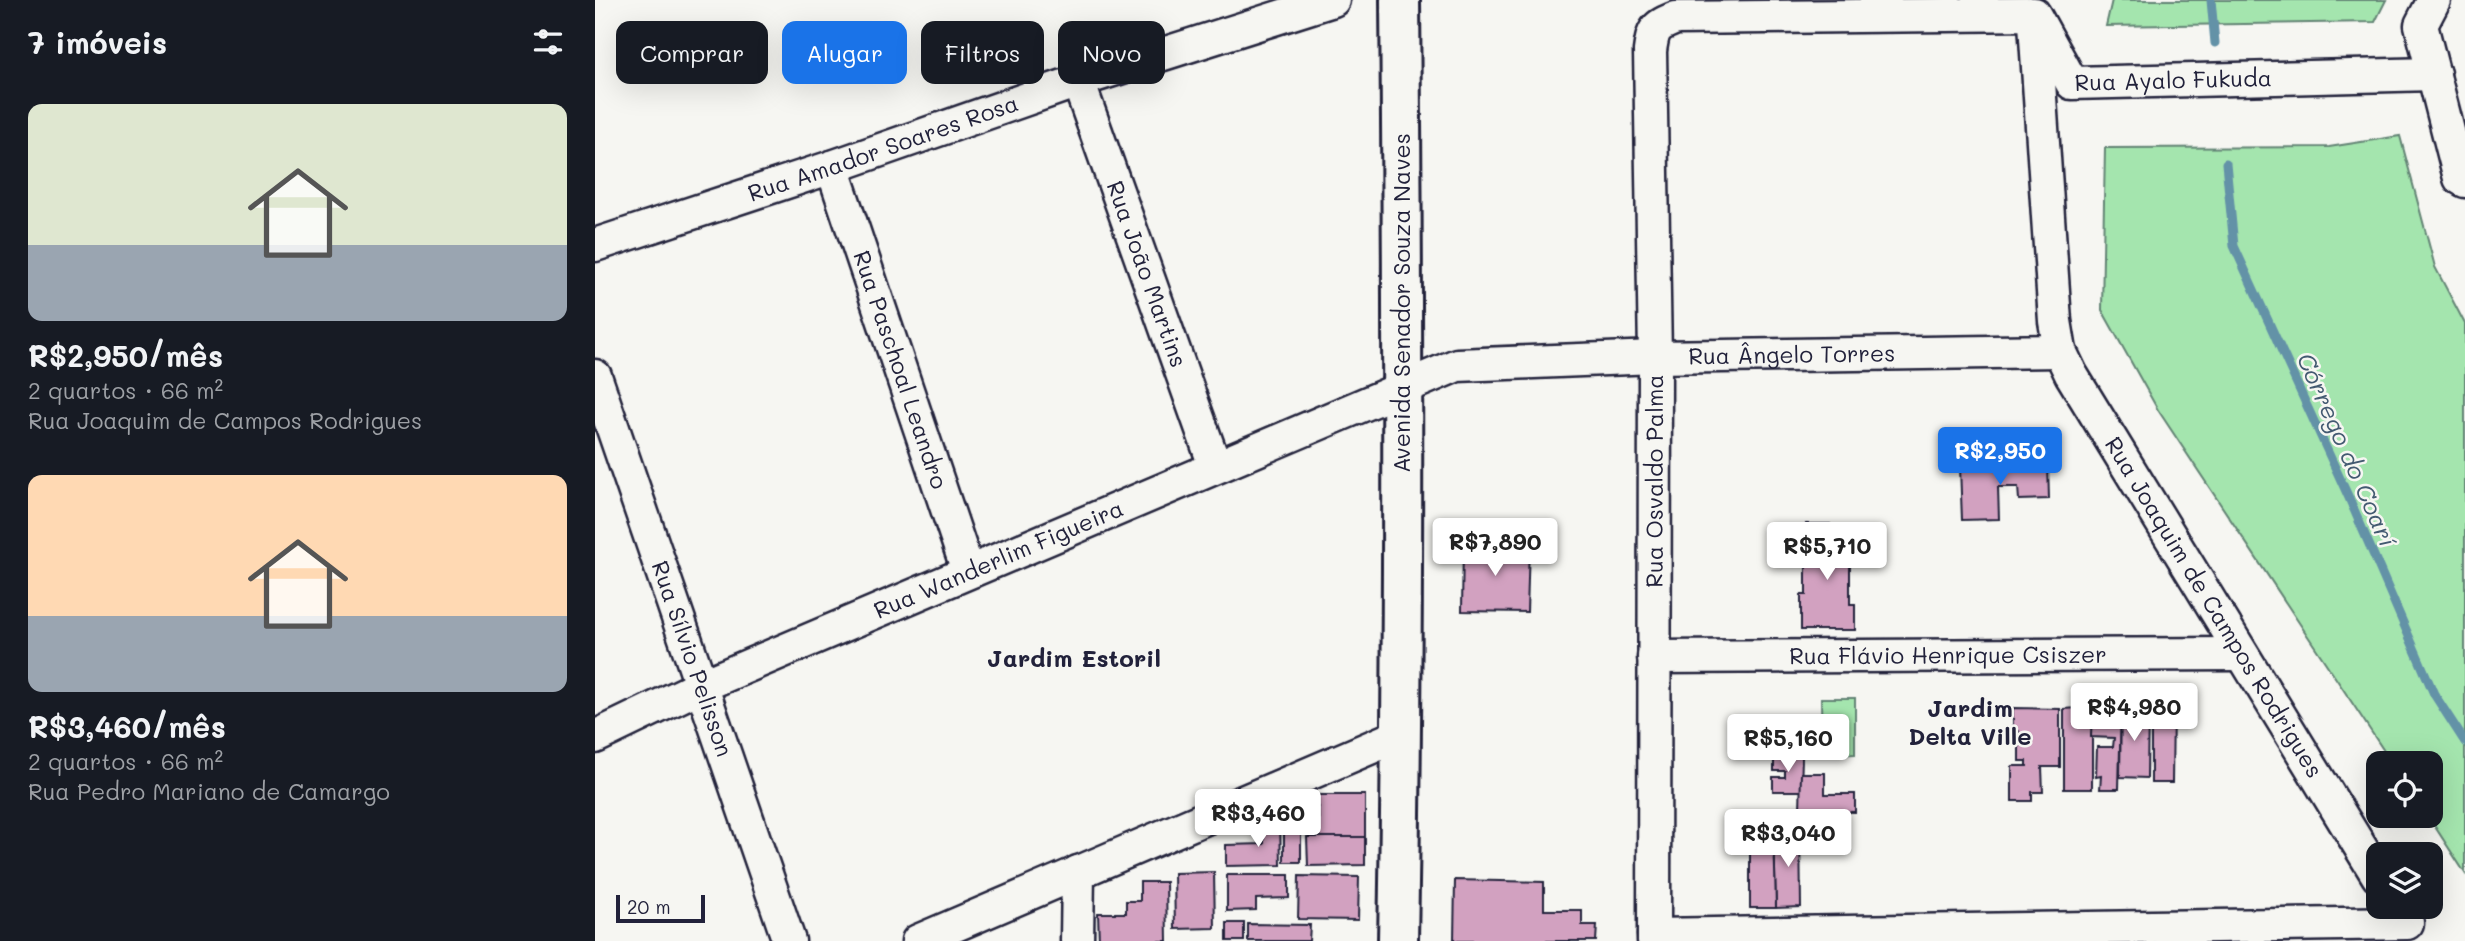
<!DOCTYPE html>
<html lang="pt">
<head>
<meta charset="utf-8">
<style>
  :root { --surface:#171b24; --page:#242831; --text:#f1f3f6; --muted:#9ea1a6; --accent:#1a73e8 }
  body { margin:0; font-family:Mali,sans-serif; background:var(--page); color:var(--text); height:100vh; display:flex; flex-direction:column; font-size:26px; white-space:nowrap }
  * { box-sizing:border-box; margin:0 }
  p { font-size:23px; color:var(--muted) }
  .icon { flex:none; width:38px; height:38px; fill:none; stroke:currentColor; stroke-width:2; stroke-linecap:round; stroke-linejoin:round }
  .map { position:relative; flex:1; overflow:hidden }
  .details { display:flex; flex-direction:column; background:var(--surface); width:595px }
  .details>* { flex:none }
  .banner { position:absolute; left:21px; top:21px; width:665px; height:63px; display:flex; gap:14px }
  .controls { position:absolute; left:1771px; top:751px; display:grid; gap:14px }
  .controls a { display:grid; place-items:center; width:77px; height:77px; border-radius:14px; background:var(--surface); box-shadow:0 7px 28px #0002; font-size:35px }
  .scale { position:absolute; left:21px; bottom:18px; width:89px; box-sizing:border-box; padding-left:7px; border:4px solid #22223b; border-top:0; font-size:19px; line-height:24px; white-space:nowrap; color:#22223b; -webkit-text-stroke:5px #f6f6f2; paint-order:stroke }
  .price { position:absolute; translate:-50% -60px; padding:0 16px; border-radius:7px; background:#fff; color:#222; font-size:23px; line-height:46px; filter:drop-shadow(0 2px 4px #0008) }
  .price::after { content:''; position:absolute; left:50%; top:42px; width:21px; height:16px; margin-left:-10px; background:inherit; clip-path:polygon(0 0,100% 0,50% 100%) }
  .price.active { background:var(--accent); color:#fff }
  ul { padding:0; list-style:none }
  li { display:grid; align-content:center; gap:14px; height:371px; padding:0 28px }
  li span { display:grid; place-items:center; height:217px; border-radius:14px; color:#555 }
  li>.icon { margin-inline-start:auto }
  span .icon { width:126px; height:126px; fill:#fffc; stroke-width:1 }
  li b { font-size:30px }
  h2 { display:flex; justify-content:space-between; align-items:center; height:84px; padding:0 28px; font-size:30px }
  .pill { padding:0 24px; border-radius:14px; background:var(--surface); box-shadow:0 7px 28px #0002; font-size:24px; line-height:63px }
  .pill.active { background:var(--accent); color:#fff }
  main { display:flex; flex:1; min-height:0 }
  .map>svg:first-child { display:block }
  .green { fill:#a4e5ae; stroke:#638474; stroke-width:2 }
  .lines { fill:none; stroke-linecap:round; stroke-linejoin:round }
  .stream { stroke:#6392a7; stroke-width:9 }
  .building { fill:#d2a1c0; stroke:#22223b; stroke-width:2 }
  .street-casing { stroke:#22223b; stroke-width:37 }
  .secondary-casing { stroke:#22223b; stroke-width:44 }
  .street { stroke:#f6f6f2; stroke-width:32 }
  .secondary { stroke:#f6f6f2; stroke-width:38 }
  .labels { text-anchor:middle; stroke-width:5; stroke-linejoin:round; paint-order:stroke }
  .street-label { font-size:23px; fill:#22223b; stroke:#f6f6f2 }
  .water-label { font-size:24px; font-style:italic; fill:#435a71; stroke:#f6f6f2 }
  .neighbourhood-label { font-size:24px; font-weight:bold; fill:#22223b; stroke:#f6f6f2 }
</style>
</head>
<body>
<main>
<section class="details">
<h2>7 imóveis<svg class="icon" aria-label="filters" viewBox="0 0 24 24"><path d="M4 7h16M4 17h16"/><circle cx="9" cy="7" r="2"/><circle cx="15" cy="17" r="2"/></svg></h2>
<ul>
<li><span style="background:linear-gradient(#dfe7d0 65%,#9aa5b1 0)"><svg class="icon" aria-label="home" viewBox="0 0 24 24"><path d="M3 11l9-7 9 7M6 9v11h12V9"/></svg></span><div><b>R$2,950/mês</b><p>2 quartos · 66 m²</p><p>Rua Joaquim de Campos Rodrigues</p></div></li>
<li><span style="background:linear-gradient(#ffd9b3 65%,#9aa5b1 0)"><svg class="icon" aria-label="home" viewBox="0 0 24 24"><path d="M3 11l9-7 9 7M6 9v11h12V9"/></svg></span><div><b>R$3,460/mês</b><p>2 quartos · 66 m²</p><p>Rua Pedro Mariano de Camargo</p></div></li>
</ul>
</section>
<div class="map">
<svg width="1870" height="941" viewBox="0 0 1870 941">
  <rect width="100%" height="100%" fill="#f6f6f2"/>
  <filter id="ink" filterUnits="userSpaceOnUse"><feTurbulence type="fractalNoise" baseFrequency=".0143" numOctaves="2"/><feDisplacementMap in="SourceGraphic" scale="14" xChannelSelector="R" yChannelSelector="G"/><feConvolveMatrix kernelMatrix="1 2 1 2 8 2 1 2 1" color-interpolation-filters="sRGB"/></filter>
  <g filter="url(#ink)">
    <g class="green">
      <polygon points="1517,0 1791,0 1780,22 1511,26"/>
      <polygon points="1805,136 1840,267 1870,324 1870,873 1833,816 1836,816 1836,763 1797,763 1563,410 1507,310 1510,148 1734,147"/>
      <polygon points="1226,698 1260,698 1260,754 1227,755"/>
    </g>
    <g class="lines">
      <g class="stream">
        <polyline points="1616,0 1620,43"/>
        <polyline points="1631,163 1639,246 1754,498 1839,694 1870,742"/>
      </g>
    </g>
    <g class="building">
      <polygon points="1453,464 1454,499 1424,500 1423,487 1403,487 1404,519 1367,520 1365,467"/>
      <polygon points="1211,524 1235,524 1235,539 1255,539 1255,604 1260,604 1260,630 1206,630 1206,595 1211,595"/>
      <polygon points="868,544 934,545 932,612 867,611"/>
      <polygon points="1497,707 1497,789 1469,789 1469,709"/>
      <polygon points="1497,707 1526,708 1524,789 1505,789 1506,776 1501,777 1502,747 1518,747 1519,738 1496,737"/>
      <polygon points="1418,708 1465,709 1465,767 1447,767 1448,792 1437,792 1437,801 1417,801 1417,766 1432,766 1432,761 1424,761 1424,731 1418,730"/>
      <polygon points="1526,708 1553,709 1552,778 1525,777"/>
      <polygon points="1553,709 1578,710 1577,783 1556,783 1556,719 1553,719"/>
      <polygon points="1179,756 1207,756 1206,791 1178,791 1178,777 1190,777 1190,771 1179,771"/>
      <polygon points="1206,773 1230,773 1230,794 1260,794 1260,812 1205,811"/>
      <polygon points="723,795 770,795 770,837 724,837"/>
      <rect x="689" y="810" width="17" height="52"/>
      <polygon points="669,820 685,820 686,865 631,866 631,845 669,844"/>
      <polygon points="1205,830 1206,907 1181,908 1179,831"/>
      <polygon points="1155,831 1179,831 1181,908 1155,908"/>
      <polygon points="712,837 770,837 770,865 713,866"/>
      <polygon points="619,872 620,928 580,929 579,873"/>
      <polygon points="632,875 694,875 694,898 661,899 661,910 632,911"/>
      <polygon points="704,876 764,877 763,920 703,919"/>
      <polygon points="860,880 949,882 949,910 987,910 987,925 1002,925 1001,941 859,941"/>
      <polygon points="545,882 571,882 572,941 504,941 503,913 531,913 531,901 545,901"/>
      <rect x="632" y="923" width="17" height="18"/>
      <polygon points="653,924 715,925 714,941 653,941"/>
    </g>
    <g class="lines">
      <g class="street-casing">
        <g id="street">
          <polyline points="1839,0 1826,25 1865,178 1870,181"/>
          <path id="s1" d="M1440,23L1460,321L1465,351L1476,374L1783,876"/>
          <path id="s2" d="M483,81L620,466"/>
          <path id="s3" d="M237,167L373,571"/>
          <path id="s4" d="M0,245L237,167L483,81L738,0"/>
          <path id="s5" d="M0,376L194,941"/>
          <path id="s6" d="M1059,657L1646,654"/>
          <path id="s7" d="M0,737L108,685L862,365L1060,357L1465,351"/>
          <polyline points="1059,935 1812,923"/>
          <polyline points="323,941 807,734"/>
          <polyline points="482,941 483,872"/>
          <path id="s8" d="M1059,941L1060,357L1055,51C1058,29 1060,26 1081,18L1439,14L1477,83L1839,74"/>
        </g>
      </g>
      <g class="secondary-casing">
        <path id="secondary" d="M803,941C809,627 808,314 805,0"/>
      </g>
      <use href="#street" class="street"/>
      <use href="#secondary" class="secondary"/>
    </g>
  </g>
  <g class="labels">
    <g class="street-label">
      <text dy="8" stroke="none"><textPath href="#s8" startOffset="1474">Rua Ayalo Fukuda</textPath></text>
      <text dy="8" stroke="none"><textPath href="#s4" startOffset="304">Rua Amador Soares Rosa</textPath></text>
      <text dy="8" stroke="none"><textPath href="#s2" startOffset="205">Rua João Martins</textPath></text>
      <text transform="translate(807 303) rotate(-90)" y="8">Avenida Senador Souza Naves</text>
      <text dy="8" stroke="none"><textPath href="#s7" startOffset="1274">Rua Ângelo Torres</textPath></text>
      <text dy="8" stroke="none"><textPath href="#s3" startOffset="214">Rua Paschoal Leandro</textPath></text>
      <text dy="8" stroke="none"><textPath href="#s8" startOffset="460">Rua Osvaldo Palma</textPath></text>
      <text dy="8" stroke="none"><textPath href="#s7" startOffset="441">Rua Wanderlim Figueira</textPath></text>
      <text dy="8" stroke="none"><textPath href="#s1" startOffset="628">Rua Joaquim de Campos Rodrigues</textPath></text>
      <text dy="8" stroke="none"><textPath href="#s6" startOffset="294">Rua Flávio Henrique Csiszer</textPath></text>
      <text dy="8" stroke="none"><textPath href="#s5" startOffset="299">Rua Sílvio Pelisson</textPath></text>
    </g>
    <g class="water-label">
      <text transform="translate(1751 450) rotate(66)" y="8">Córrego do Coarí</text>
    </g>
    <g class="neighbourhood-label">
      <text x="479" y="667">Jardim Estoril</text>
      <text x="1375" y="717">Jardim<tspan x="1375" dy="28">Delta Ville</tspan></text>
    </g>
  </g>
</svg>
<div class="controls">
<a><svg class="icon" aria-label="locate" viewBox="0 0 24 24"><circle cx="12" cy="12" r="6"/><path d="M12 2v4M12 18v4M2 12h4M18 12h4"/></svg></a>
<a><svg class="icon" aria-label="layers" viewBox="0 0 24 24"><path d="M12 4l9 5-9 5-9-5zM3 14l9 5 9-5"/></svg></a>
</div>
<div class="scale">20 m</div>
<b class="price active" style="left:1405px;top:487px">R$2,950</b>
<b class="price" style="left:900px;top:578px">R$7,890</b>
<b class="price" style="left:1232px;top:582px">R$5,710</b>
<b class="price" style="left:1539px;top:743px">R$4,980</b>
<b class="price" style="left:1193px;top:774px">R$5,160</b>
<b class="price" style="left:663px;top:849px">R$3,460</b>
<b class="price" style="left:1193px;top:869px">R$3,040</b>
<div class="banner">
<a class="pill">Comprar</a>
<a class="pill active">Alugar</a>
<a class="pill">Filtros</a>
<a class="pill">Novo</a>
</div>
</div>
</main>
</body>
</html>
